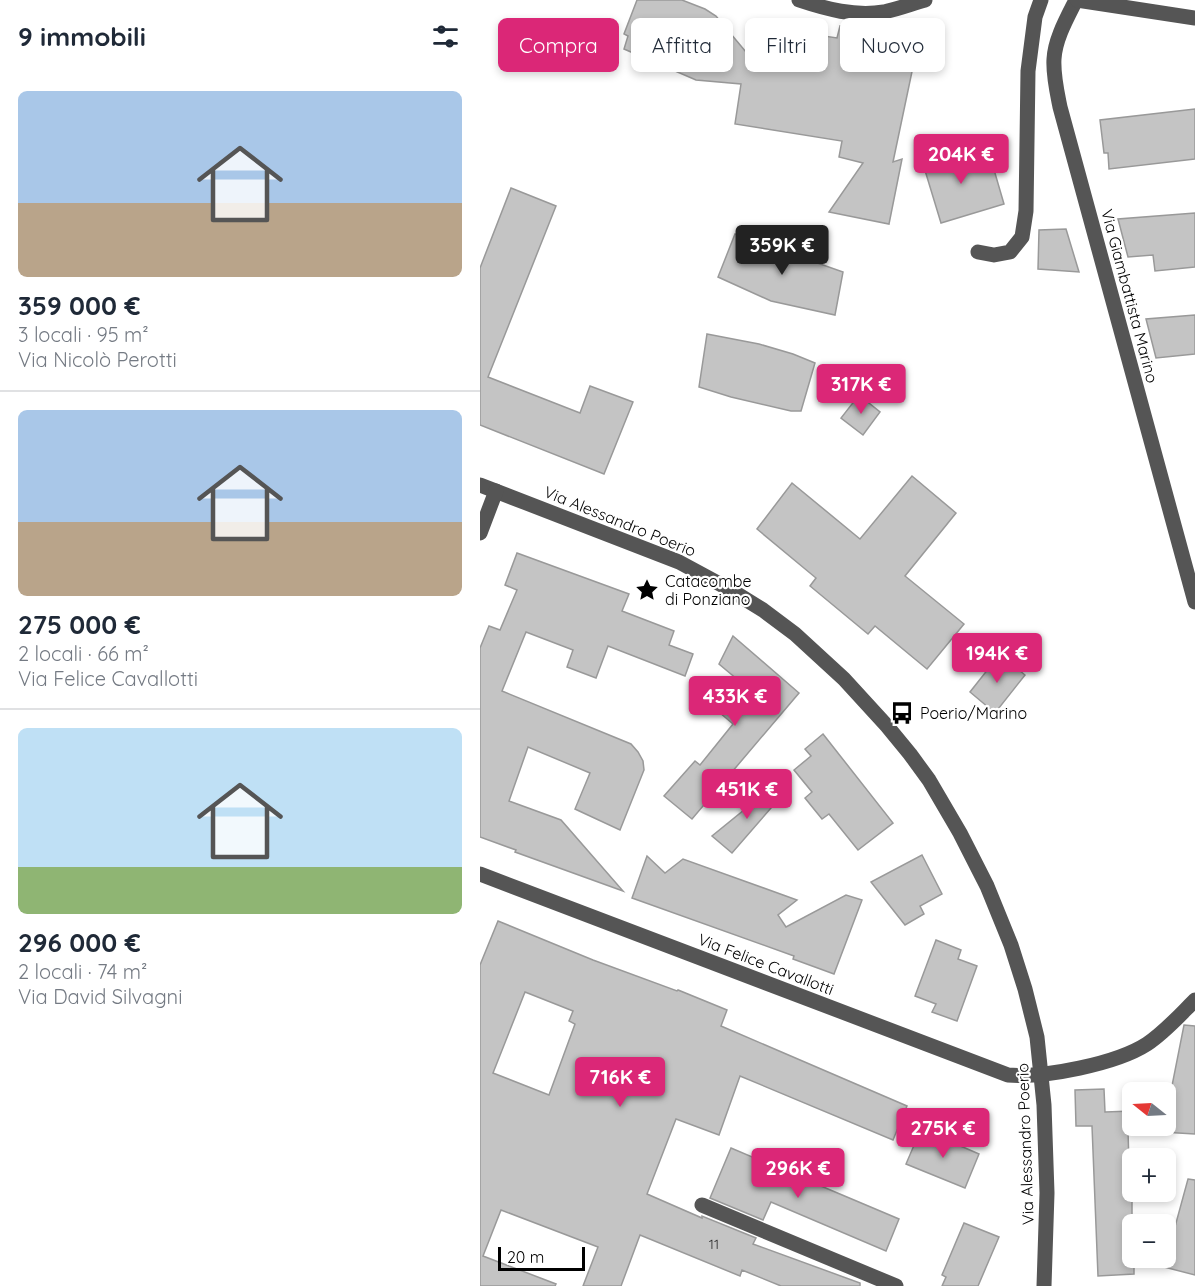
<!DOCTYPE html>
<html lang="it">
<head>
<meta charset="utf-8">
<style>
  :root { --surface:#fff; --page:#f6f6f7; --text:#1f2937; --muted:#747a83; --line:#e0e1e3; --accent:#db2777 }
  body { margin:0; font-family:Quicksand,sans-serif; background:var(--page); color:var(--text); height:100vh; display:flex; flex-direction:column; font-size:22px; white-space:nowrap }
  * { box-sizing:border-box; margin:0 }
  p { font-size:20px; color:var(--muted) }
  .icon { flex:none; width:33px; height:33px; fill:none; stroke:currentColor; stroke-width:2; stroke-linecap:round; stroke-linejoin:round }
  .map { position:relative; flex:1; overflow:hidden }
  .panel { display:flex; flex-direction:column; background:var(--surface); width:480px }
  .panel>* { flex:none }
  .hud { position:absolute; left:18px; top:18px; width:570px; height:54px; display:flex; gap:12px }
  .needle { width:39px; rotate:288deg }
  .tools { position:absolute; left:642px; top:1082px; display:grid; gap:12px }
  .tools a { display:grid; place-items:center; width:54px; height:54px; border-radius:9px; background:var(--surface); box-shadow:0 3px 9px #0003; font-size:30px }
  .scale { position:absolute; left:18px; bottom:15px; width:87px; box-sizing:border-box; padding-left:6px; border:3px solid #000; border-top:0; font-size:16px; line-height:21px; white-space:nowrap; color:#000; -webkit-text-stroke:4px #fff; paint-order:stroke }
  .price { position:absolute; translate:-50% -51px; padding:0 14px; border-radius:6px; background:var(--accent); color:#fff; font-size:20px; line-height:39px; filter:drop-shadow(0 2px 3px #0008) }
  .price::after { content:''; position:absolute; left:50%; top:36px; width:18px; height:14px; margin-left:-9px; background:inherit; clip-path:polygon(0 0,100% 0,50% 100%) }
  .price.current { background:#222; color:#fff }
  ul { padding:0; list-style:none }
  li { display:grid; align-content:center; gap:12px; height:318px; padding:0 18px }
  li+li { border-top:2px solid var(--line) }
  li span { display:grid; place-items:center; height:186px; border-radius:9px; color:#555 }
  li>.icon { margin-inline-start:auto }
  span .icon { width:108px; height:108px; fill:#fffc; stroke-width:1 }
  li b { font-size:26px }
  h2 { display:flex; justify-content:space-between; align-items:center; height:72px; padding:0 18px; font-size:26px }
  .chip { padding:0 21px; border-radius:9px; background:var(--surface); box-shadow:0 3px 9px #0003; font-size:21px; line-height:54px }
  .chip.current { background:var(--accent); color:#fff }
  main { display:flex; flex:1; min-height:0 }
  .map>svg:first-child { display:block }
  .building { fill:#c4c4c4; stroke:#999; stroke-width:1.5; fill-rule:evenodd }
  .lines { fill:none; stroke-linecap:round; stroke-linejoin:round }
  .minor { stroke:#555; stroke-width:15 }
  .labels { text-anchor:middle; stroke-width:4.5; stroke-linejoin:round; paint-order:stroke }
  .number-label { font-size:14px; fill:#313131 }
  .street-label { font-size:16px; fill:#000; stroke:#fff }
  .poi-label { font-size:16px; fill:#000; stroke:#fff; text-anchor:start }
</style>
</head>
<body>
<main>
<section class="panel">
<h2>9 immobili<svg class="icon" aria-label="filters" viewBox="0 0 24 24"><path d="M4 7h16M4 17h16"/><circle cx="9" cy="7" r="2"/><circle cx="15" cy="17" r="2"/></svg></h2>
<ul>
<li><span style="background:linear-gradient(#a9c7e8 60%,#b9a48a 0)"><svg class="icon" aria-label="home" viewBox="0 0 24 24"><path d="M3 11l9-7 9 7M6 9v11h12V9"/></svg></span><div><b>359 000 €</b><p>3 locali · 95 m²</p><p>Via Nicolò Perotti</p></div></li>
<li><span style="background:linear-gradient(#a9c7e8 60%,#b9a48a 0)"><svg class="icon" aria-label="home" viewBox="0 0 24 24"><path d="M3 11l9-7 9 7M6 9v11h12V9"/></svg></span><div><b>275 000 €</b><p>2 locali · 66 m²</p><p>Via Felice Cavallotti</p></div></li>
<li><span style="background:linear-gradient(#bfe0f5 75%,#8fb573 0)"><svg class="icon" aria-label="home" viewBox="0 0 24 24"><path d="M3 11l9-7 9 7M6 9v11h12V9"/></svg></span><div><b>296 000 €</b><p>2 locali · 74 m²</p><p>Via David Silvagni</p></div></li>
</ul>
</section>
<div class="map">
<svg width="715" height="1286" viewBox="0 0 715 1286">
  <rect width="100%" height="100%" fill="#fff"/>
  <g class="building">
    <polygon points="157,0 202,0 225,9 236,16 266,52 270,25 357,38 360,26 438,43 413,162 422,159 409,224 349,212 383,163 359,157 362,141 255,124 261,84 216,80 144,49 148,36 144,34"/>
    <polygon points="715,109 715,159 629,169 628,153 624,153 620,120"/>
    <polygon points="468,146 474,167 510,156 524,204 461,223 440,154"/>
    <polygon points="31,188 76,206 8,377 100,413 110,386 153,402 124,474 0,425 0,268"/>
    <polygon points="715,213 715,267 675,271 673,255 648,257 638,219"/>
    <polygon points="586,229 599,272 558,269 559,230"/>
    <polygon points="255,234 363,272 355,315 291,301 238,277"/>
    <polygon points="715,315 715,354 676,358 666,319"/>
    <polygon points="227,334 279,344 313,354 335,363 321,411 311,411 251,397 219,387"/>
    <polygon points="379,395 400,412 383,435 361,418"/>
    <polygon points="432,476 476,513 425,576 484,624 447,669 395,626 388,634 330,586 336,578 277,529 312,483 380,539"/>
    <polygon points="37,553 149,594 142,611 194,631 189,645 213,654 205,676 128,646 116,678 87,667 93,650 46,632 22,691 151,744 158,752 163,761 164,770 140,830 95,809 110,773 48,747 29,801 81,820 143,891 35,852 36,850 0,837 0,648 9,626 20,630 37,590 25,585"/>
    <polygon points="253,636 319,693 212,819 184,796 215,761 220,765 253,724 240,713 264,685 239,664"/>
    <polygon points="520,654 545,675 515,713 490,692"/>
    <polygon points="343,734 413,823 378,850 349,814 342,819 325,798 332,792 314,770 331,756 325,749"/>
    <polygon points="296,784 304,793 252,853 232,836"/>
    <polygon points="442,855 462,894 440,906 444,914 425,925 391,882"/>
    <polygon points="167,856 185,873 203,859 317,900 298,915 306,927 366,895 382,900 354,974 313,959 314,956 152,898"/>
    <path d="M18,921L113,960L197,991L198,990L247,1010L241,1026L427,1106L413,1140L260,1076L239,1135L196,1119L167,1194L222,1218V1216L276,1238L273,1244L380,1283V1286H301L262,1270L260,1276L160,1235L141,1286H103L118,1247L21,1210L3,1256L76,1284L75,1286H0V965ZM45,992L93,1011L89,1021L95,1024L69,1095L13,1073Z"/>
    <polygon points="456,940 481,950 478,959 497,966 477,1021 452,1012 456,1004 435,996"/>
    <polygon points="704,1025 715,1026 715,1134 648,1130 650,1201 652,1201 652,1257 654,1257 654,1274 618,1276 612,1126 596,1126 595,1090 624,1089 625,1112 652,1111 652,1125 686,1125 686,1092 679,1092 679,1090 691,1091"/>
    <polygon points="441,1129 499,1154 485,1188 426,1164"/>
    <polygon points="251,1148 419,1219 406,1251 291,1202 283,1220 230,1198"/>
    <polygon points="708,1179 715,1180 715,1275 684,1267"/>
    <polygon points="484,1223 519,1237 498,1286 462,1286 466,1277 462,1275"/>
  </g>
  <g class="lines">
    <g class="minor">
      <path d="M319,0C346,9 375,17 404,12C418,9 431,4 445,0"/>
      <path d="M596,0C587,18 575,39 574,59C573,75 577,92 580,107L715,602"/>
      <polyline points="597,0 715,18"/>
      <polyline points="498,252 514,255 530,252 542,237 546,211 548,71 555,17 561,0"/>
      <polyline points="0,485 199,562 249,589 283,610 315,634 364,679 407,726 430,754 449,780 480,833 507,886 531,945 545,989 557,1037 564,1105 567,1193 564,1286"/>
      <polyline points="0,533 16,491"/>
      <path d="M0,874L528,1075C564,1078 636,1064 667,1044C685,1032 700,1015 715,1000"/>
      <polyline points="222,1205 416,1286"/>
    </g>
  </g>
  <defs>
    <g id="sight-bare" transform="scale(1.8)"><path d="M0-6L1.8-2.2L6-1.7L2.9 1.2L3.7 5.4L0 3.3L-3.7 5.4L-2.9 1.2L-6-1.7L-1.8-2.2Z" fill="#000" stroke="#fff" stroke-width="2.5" paint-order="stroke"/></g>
    <g id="bus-bare" transform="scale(1.8)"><path d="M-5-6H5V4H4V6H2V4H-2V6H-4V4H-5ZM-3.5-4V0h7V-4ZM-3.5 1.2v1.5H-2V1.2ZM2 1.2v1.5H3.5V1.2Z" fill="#000" stroke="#fff" stroke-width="2.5" paint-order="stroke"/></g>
  </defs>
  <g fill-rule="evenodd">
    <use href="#sight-bare" x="167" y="590"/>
    <use href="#bus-bare" x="422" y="713"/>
  </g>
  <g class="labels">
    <g class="number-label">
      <text x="234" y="1249">11</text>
    </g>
    <g class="street-label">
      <text transform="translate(650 296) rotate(75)" y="6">Via Giambattista Marino</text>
      <text transform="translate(140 521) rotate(22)" y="6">Via Alessandro Poerio</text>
      <text transform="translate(286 964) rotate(21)" y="6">Via Felice Cavallotti</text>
      <text transform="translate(545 1144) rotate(-92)" y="6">Via Alessandro Poerio</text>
    </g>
    <g class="poi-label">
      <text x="185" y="587">Catacombe<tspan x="185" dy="18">di Ponziano</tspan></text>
      <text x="440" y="719">Poerio/Marino</text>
    </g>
  </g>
</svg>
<div class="tools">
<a><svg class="needle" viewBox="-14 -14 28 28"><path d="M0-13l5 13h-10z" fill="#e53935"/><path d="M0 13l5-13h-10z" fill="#747a83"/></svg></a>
<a>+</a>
<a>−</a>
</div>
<div class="scale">20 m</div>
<b class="price" style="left:481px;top:185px">204K €</b>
<b class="price current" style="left:302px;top:276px">359K €</b>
<b class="price" style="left:381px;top:415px">317K €</b>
<b class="price" style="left:517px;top:684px">194K €</b>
<b class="price" style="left:255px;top:727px">433K €</b>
<b class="price" style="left:267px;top:820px">451K €</b>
<b class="price" style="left:140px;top:1108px">716K €</b>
<b class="price" style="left:463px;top:1159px">275K €</b>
<b class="price" style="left:318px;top:1199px">296K €</b>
<div class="hud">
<a class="chip current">Compra</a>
<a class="chip">Affitta</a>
<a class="chip">Filtri</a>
<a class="chip">Nuovo</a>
</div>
</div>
</main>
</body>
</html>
